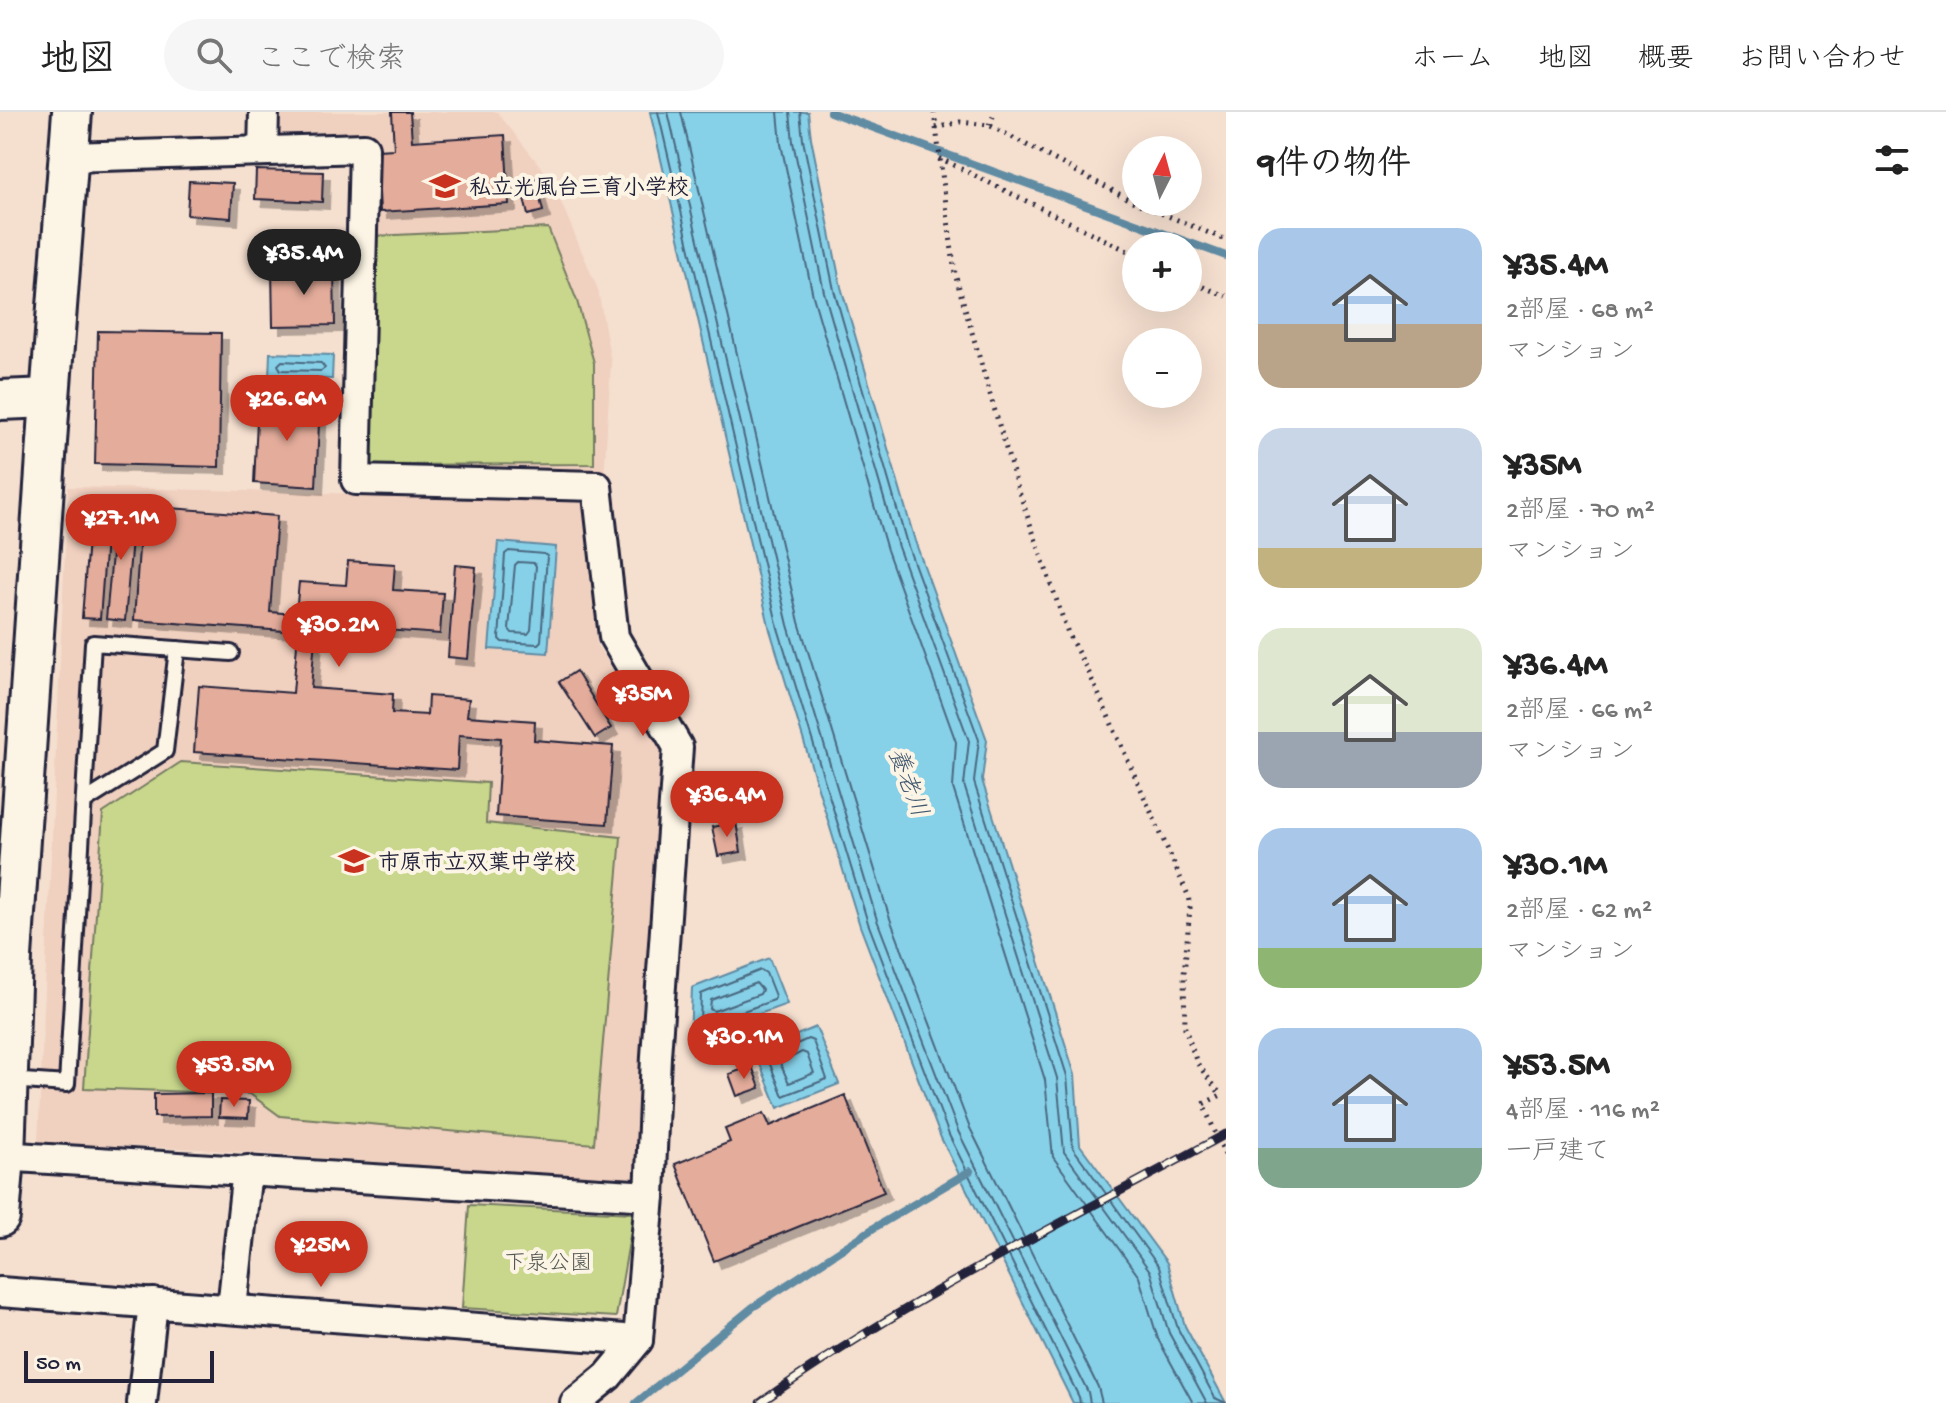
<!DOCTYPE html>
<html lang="ja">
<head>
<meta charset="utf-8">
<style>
  :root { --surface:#fff; --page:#f6f6f6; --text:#222; --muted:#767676; --line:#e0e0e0; --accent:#c8321e }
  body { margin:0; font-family:"Gochi Hand","Klee One",sans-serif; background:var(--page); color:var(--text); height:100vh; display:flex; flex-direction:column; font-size:30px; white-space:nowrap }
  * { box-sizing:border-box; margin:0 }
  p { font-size:26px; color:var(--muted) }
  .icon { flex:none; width:44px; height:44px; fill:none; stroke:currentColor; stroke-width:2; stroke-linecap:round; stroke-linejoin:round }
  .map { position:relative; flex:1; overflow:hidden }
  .drawer { display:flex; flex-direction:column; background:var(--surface); width:720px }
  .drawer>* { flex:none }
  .needle { width:52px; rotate:6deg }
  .controls { position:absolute; left:1122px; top:24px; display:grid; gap:16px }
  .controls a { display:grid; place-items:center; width:80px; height:80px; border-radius:50%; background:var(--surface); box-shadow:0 8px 32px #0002; font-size:40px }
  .scale { position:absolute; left:24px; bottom:20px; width:190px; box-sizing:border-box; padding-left:8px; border:4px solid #22223b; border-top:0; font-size:22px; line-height:28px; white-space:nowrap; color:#22223b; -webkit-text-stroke:6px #fcf5e5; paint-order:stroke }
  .price { position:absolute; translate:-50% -68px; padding:0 18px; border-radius:28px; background:var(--accent); color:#fff; font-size:26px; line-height:52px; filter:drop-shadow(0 2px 4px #0008) }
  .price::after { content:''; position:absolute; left:50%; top:48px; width:24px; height:18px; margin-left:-12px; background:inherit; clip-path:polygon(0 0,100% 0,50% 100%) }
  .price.current { background:#222; color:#fff }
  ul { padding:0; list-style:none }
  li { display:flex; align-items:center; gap:24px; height:200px; padding:0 32px }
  li span { display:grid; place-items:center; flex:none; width:224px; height:160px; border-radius:24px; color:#555 }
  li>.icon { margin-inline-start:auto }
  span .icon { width:96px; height:96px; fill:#fffc; stroke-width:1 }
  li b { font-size:34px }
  h2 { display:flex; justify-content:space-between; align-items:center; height:96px; padding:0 32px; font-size:34px }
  header { display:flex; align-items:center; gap:48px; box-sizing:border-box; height:112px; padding:0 40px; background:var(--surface); border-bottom:2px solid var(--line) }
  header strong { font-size:38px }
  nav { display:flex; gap:44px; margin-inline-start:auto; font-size:28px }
  .search { width:560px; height:72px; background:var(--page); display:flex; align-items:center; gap:20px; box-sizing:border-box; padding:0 28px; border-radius:44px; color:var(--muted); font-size:30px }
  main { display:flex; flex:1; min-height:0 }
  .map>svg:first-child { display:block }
  .built { fill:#f0d0bf }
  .green { fill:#c8d78b; stroke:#757c63; stroke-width:2 }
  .water { fill:#87d1e8; stroke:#5f8ba3; stroke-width:2 }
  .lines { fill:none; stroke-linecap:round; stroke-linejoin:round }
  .shore { stroke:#4a6880; stroke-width:2 }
  .stream { stroke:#5f8ba3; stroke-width:8 }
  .building { fill:#e4ac9b; stroke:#22223b; stroke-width:2; filter:url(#shadow) }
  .lane-casing { stroke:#22223b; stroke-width:20 }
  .street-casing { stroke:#22223b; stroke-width:34 }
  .secondary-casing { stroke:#22223b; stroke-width:44 }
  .path { stroke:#22223b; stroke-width:5; stroke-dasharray:2 6; stroke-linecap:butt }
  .lane { stroke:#fcf5e5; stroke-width:14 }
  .street { stroke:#fcf5e5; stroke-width:28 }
  .secondary { stroke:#fcf5e5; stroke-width:38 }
  .rail-casing { stroke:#22223b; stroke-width:9 }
  .rail { stroke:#fcf5e5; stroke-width:6; stroke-dasharray:18; stroke-linecap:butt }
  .labels { text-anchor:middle; stroke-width:8; stroke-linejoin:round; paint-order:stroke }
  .poi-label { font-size:22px; font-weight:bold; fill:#22223b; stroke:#fcf5e5; text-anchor:start }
  .park-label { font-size:22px; fill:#545853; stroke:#fcf5e5 }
  .water-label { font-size:24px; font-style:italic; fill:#40576f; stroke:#fcf5e5 }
</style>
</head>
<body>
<header>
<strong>地図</strong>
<div class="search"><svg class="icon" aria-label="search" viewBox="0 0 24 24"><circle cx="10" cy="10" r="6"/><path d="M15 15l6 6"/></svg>ここで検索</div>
<nav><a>ホーム</a><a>地図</a><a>概要</a><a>お問い合わせ</a></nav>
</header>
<main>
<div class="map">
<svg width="1226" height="1291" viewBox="0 0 1226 1291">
  <defs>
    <filter id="shadow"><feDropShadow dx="7" dy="7" stdDeviation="0" flood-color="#0004"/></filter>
  </defs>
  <rect width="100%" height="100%" fill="#f5dfcf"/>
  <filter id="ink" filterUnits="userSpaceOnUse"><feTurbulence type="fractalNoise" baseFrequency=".0125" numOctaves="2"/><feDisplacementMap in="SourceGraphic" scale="16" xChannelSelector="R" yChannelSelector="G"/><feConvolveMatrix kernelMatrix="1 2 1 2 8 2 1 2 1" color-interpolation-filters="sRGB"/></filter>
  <g filter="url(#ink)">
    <g class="built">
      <polygon points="273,0 497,0 552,69 598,178 611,251 604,365 363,362 369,28 273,30"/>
      <polygon points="68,375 582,387 597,533 666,642 635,1069 201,1037 38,1031"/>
    </g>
    <g class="green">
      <polygon points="548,116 577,189 594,251 594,352 368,353 374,124"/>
      <polygon points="181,650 488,671 486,711 621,725 594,1032 280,1004 250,982 84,976 103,701"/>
      <polygon points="469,1093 634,1101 616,1205 462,1196"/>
    </g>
    <g class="water">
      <polygon points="650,0 808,0 811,26 841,175 915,429 987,628 982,668 1075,963 1080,1033 1167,1151 1185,1214 1226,1291 1073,1291 941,1026 860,814 770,518"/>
      <polygon points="270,241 333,243 332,267 269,266"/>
      <polygon points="498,430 556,435 548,541 489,537"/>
      <polygon points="769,846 787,892 690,927 692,876"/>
      <polygon points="816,915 839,972 778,996 755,940"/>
    </g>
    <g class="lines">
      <g class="shore">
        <polyline points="658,0 778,516 868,811 949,1023 1079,1285 1080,1291"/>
        <polyline points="668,0 788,513 877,808 958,1019 1088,1280 1090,1291"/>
        <polyline points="681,0 799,510 889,804 969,1014 1098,1275 1102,1291"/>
        <polyline points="778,0 781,32 813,184 887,438 956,630 953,676 1045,968 1053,1045 1139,1165 1158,1227 1193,1291"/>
        <polyline points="790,0 793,30 824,180 898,435 969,629 964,673 1057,966 1064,1040 1150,1159 1169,1221 1207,1291"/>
        <polyline points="800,0 803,28 834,178 907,432 979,628 974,670 1067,964 1073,1036 1159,1155 1178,1217 1215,1286 1226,1291"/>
        <polygon points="282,249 321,251 325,256 321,259 281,258 278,253"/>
        <polygon points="509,439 544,442 547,444 541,529 538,532 502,530 499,527 505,442"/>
        <polygon points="518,450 534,451 536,454 531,518 528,522 512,521 509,517 515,453"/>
        <polygon points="761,858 766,861 775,884 774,888 704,913 700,912 701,882"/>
        <polygon points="756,871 762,878 760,882 714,899 710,897 711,888"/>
        <polygon points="808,927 813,929 827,967 783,984 767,945"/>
        <polygon points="802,940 807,942 814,961 789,971 780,951"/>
      </g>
      <g class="stream">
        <polyline points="830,0 1226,144"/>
        <polyline points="636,1291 753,1195 877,1114 970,1059"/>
      </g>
    </g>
    <g class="building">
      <polygon points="392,0 410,0 412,29 505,23 509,92 380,100 377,38 394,37"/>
      <polygon points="256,58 323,60 322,90 255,87"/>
      <polygon points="535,66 543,99 528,103 520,70"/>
      <polygon points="189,69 233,71 231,106 187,103"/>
      <polygon points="334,155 335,213 273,214 272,157"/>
      <polygon points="98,219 221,221 219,355 95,352"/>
      <polygon points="258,287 320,290 316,375 254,371"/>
      <polygon points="91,387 109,388 100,507 82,506"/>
      <polygon points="117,389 135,391 125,509 106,507"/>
      <polygon points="142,394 277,404 270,500 296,502 299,470 346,473 348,449 395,452 393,478 443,481 440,522 316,513 311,576 393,582 392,601 427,603 428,584 469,587 467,604 535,609 534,628 613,634 607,712 496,704 501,626 459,623 457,658 194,640 199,574 293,581 298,520 134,508"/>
      <polygon points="455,453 476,455 468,547 448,545"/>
      <polygon points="576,559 611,616 595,626 559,570"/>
      <polygon points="736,710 741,740 718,744 712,715"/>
      <polygon points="752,954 760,976 737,984 729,962"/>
      <polygon points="211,981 211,1004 154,1005 154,982"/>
      <polygon points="845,983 884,1080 714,1149 675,1052 730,1030 725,1017 764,1001 770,1014"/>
      <polygon points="220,988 249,989 248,1006 219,1005"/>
    </g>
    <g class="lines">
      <g class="lane-casing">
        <g id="lane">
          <polyline points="84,690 165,639 177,537"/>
          <polyline points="8,968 67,972 93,531 231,541"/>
        </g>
      </g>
      <g class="street-casing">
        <g id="street">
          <polyline points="263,39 264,0"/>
          <polyline points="70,45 364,36 356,368 597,374 614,525 678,635 656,944 650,1084 638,1228 608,1264 575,1291"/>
          <polyline points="0,1044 650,1084"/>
          <polyline points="0,1180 638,1228"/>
          <polyline points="232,1196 247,1058"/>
          <polyline points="142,1291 153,1191"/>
        </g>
      </g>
      <g class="secondary-casing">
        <g id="secondary">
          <polyline points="0,288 50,286"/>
          <polyline points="0,1105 5,1044 12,845 50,286 72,0"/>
        </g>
      </g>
      <g class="path">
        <polyline points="934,0 955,162 1016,371 1069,524 1089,561 1188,783 1190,796 1184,862 1185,916 1197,951 1221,983 1203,992 1226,1045"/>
        <polyline points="989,13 995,0"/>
        <polyline points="936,16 960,10 989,13 1132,89 1226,128"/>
        <polyline points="939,46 1136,143"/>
        <polyline points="1188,169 1226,184"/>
      </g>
      <use href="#lane" class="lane"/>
      <use href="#street" class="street"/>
      <use href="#secondary" class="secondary"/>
      <g class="rail-casing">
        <path id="rail" d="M760,1291C906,1187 1069,1108 1226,1022"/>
      </g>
      <use href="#rail" class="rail"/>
    </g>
  </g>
  <defs>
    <g id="school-bare" transform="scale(2.4)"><path d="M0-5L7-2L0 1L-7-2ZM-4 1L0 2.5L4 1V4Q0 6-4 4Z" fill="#c8321e" stroke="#fcf5e5" stroke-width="2.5" paint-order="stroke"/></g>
  </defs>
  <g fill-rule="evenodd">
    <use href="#school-bare" x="445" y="74"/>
    <use href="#school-bare" x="354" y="749"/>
  </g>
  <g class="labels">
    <g class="poi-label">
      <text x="469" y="82">私立光風台三育小学校</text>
      <text x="378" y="757">市原市立双葉中学校</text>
    </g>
    <g class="park-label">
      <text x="548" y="1157">下泉公園</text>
    </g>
    <g class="water-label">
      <text transform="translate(909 670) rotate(69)" y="8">養老川</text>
    </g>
  </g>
</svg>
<div class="controls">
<a><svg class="needle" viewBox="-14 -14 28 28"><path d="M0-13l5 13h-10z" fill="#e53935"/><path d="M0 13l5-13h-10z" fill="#767676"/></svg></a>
<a>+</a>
<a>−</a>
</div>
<div class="scale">50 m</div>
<b class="price current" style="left:304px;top:185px">¥35.4M</b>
<b class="price" style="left:287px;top:331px">¥26.6M</b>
<b class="price" style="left:121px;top:450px">¥27.1M</b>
<b class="price" style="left:339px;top:557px">¥30.2M</b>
<b class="price" style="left:643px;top:626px">¥35M</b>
<b class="price" style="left:727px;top:727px">¥36.4M</b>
<b class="price" style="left:744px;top:969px">¥30.1M</b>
<b class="price" style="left:234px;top:997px">¥53.5M</b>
<b class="price" style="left:321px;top:1177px">¥25M</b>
</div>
<section class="drawer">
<h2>9件の物件<svg class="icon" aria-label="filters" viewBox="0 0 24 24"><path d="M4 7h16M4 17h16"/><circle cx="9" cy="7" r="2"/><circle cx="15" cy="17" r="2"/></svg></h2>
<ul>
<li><span style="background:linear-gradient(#a9c7e8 60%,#b9a48a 0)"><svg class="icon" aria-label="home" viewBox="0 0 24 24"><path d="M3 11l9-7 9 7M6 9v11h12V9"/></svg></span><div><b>¥35.4M</b><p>2部屋 · 68 m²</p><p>マンション</p></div></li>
<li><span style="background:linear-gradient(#c9d6e8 75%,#c2b280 0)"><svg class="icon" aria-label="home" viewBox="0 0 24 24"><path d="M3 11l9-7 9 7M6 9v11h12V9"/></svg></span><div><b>¥35M</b><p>2部屋 · 70 m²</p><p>マンション</p></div></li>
<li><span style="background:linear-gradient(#dfe7d0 65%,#9aa5b1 0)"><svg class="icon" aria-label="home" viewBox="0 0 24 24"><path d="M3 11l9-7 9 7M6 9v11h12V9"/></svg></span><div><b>¥36.4M</b><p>2部屋 · 66 m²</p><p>マンション</p></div></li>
<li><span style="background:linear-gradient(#a9c7e8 75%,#8fb573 0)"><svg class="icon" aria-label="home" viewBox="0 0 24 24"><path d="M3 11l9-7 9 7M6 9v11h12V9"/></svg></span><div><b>¥30.1M</b><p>2部屋 · 62 m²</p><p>マンション</p></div></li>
<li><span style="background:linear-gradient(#a9c7e8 75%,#7fa58c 0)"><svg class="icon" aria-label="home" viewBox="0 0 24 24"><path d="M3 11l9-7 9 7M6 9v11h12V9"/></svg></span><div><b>¥53.5M</b><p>4部屋 · 116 m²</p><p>一戸建て</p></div></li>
</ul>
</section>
</main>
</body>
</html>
